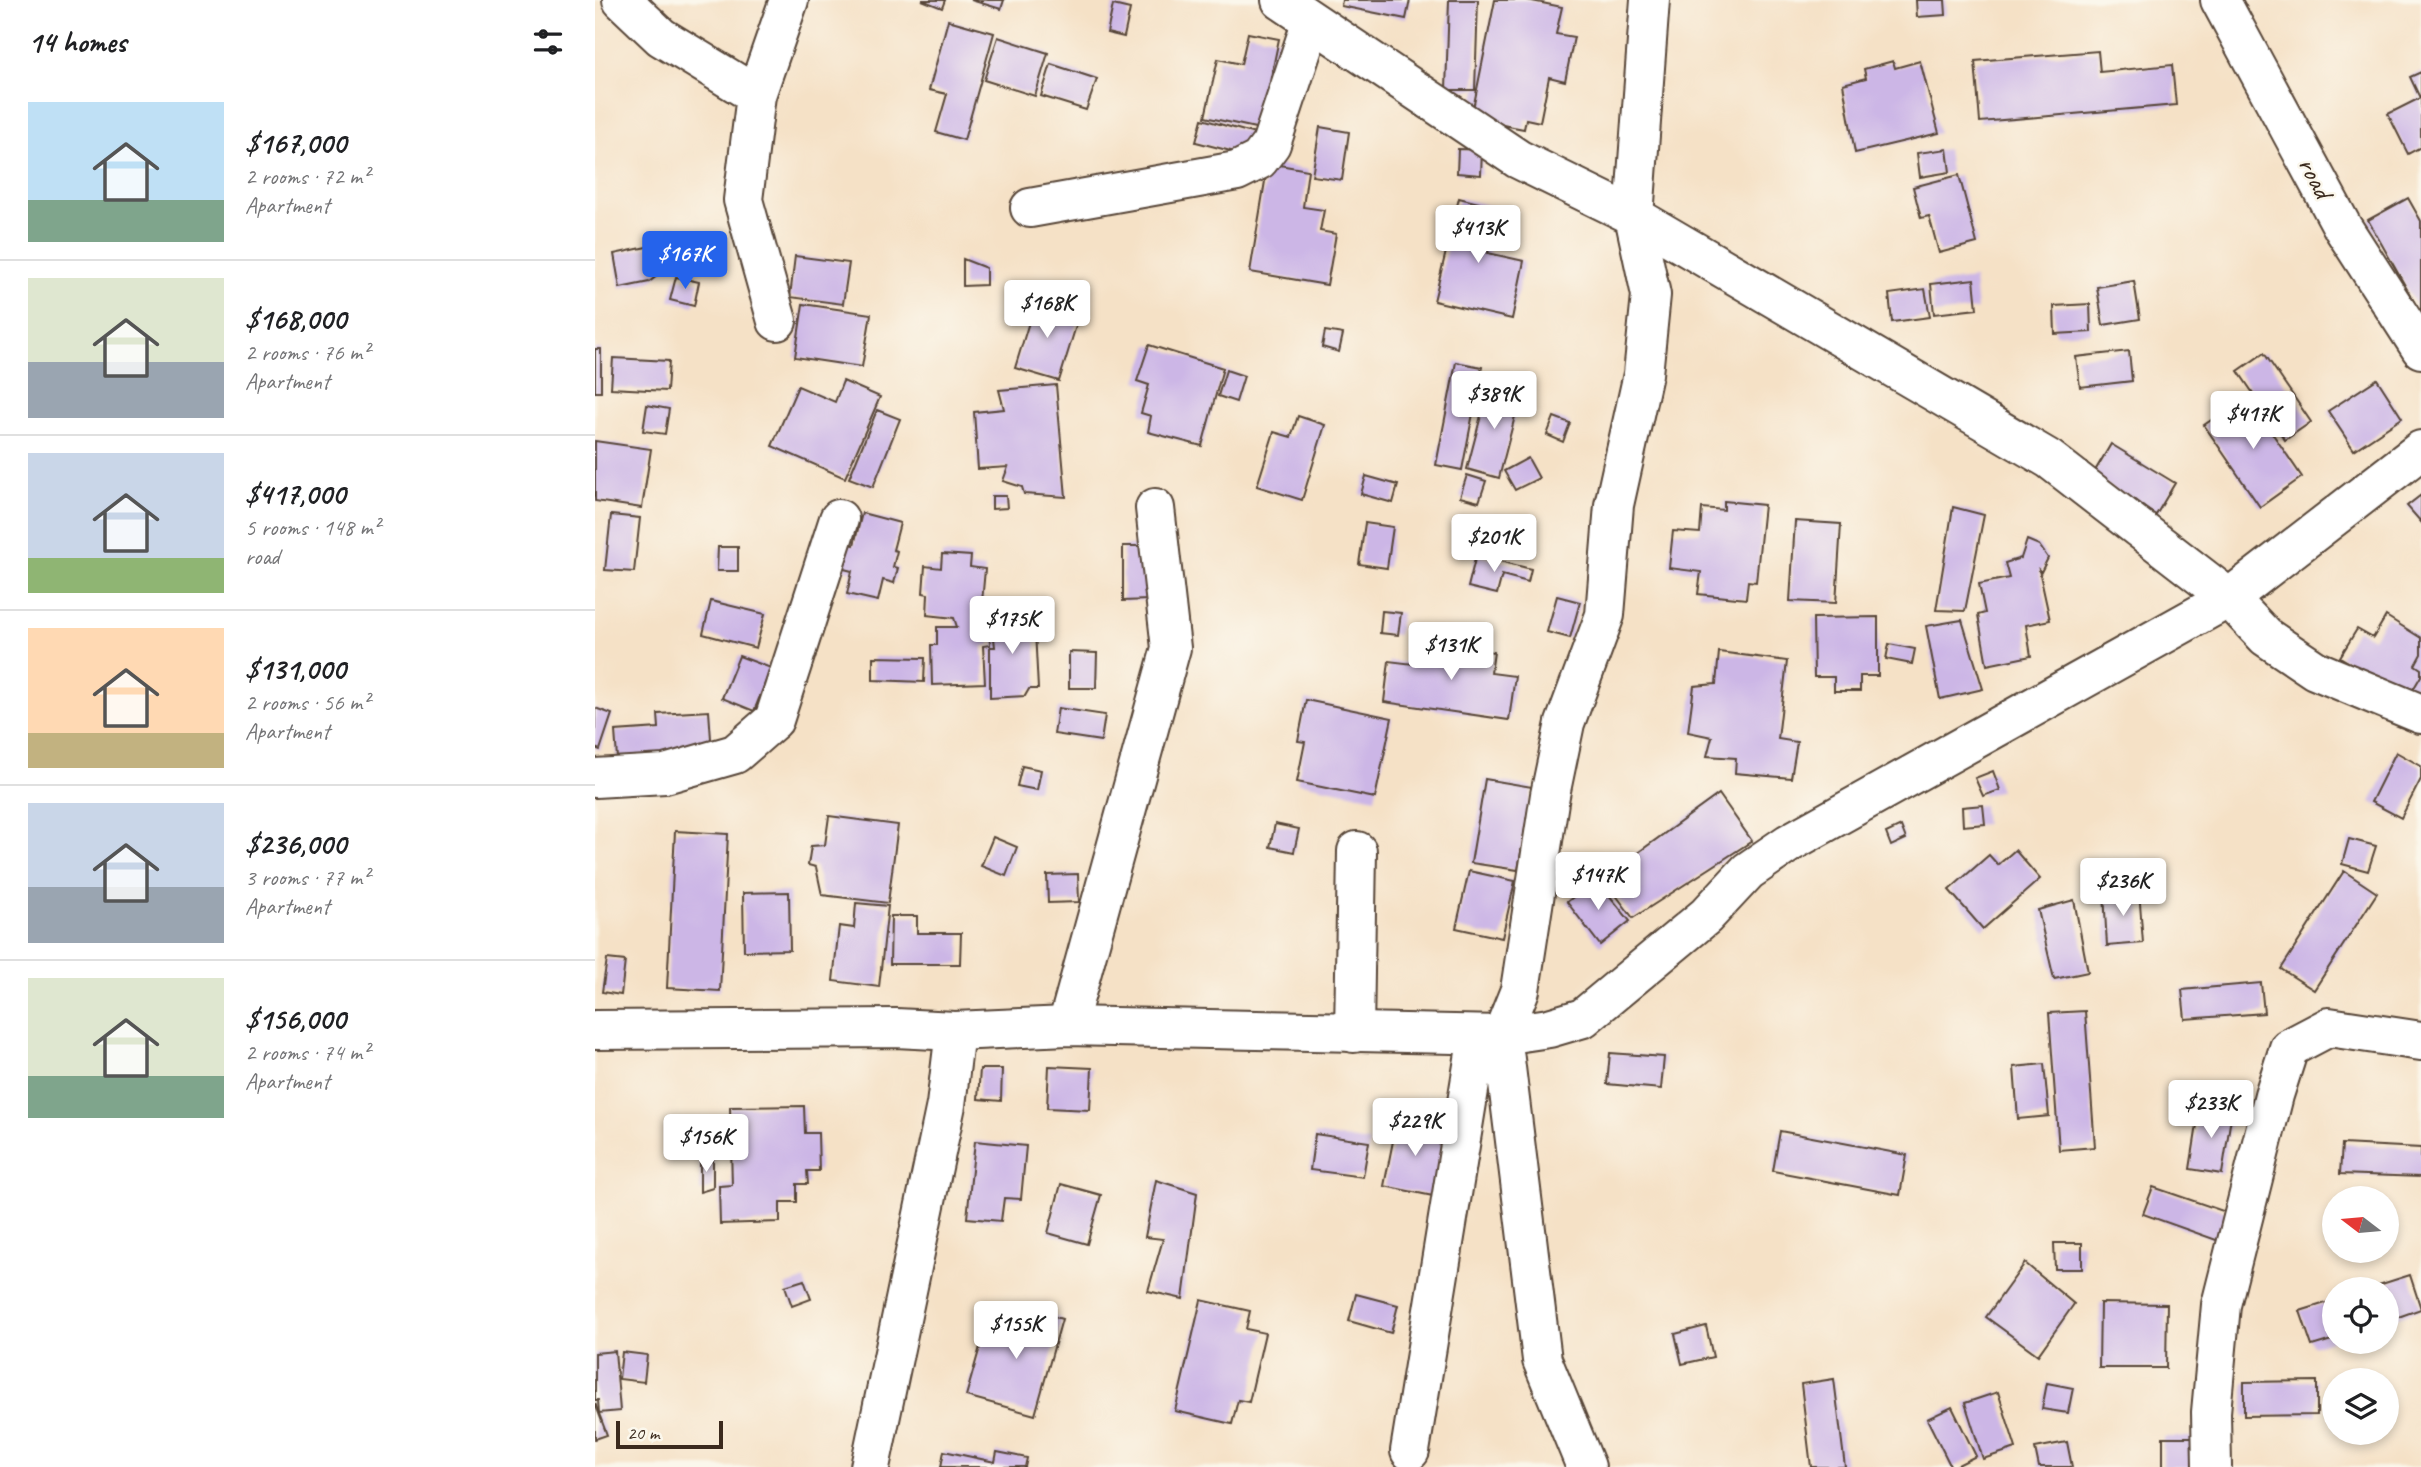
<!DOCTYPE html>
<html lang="en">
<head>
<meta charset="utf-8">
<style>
  :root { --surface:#fff; --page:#f2f2f2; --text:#202124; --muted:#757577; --line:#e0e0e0; --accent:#2563eb }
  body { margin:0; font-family:Caveat,sans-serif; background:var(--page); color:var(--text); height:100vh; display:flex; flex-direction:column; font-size:26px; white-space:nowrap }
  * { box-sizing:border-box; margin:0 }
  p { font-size:23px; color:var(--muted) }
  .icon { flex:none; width:38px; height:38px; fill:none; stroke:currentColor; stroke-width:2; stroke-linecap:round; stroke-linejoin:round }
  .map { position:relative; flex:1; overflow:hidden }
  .side { display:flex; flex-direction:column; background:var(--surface); width:595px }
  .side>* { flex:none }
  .needle { width:46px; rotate:286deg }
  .buttons { position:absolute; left:1727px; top:1186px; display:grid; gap:14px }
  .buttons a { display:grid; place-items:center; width:77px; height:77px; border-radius:50%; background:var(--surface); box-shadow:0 4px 10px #0003; font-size:35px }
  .scale { position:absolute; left:21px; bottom:18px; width:107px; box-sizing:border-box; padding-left:7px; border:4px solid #3b2a1e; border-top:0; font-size:19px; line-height:24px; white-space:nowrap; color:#3b2a1e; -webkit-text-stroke:5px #fbf7ec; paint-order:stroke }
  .price { position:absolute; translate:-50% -60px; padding:0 16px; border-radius:7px; background:#fff; color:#222; font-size:23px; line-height:46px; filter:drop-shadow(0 2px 4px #0008) }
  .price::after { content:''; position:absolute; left:50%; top:42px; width:21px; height:16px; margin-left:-10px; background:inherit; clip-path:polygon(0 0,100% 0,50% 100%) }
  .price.current { background:var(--accent); color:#fff }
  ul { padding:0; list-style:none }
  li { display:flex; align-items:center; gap:21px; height:175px; padding:0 28px }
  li+li { border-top:2px solid var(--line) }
  li span { display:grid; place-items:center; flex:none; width:196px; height:140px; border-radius:0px; color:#555 }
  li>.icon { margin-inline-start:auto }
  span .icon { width:84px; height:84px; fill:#fffc; stroke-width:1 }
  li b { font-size:30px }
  h2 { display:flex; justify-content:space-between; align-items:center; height:84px; padding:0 28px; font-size:30px }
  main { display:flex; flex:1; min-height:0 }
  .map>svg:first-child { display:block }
  .building { fill:#ccb6e6 }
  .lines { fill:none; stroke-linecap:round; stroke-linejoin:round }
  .minor-casing { stroke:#574537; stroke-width:42 }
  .minor { stroke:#fff; stroke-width:38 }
  .labels { text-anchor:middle; stroke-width:5; stroke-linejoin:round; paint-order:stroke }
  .street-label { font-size:28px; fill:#3b2a1e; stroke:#fbf7ec }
</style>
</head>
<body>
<main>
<section class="side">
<h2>14 homes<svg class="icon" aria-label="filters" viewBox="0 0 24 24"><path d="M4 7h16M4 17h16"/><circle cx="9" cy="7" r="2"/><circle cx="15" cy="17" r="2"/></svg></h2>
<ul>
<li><span style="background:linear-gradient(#bfe0f5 70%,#7fa58c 0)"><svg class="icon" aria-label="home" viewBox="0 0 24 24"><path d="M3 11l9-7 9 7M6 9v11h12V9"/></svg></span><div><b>$167,000</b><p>2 rooms · 72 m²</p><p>Apartment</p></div></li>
<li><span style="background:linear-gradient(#dfe7d0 60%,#9aa5b1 0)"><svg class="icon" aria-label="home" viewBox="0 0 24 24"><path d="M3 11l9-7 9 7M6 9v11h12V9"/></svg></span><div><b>$168,000</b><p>2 rooms · 76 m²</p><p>Apartment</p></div></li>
<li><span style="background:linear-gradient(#c9d6e8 75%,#8fb573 0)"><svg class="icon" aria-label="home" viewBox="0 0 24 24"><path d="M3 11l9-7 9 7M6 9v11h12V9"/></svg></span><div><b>$417,000</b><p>5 rooms · 148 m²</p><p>road</p></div></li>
<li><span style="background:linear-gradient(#ffd9b3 75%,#c2b280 0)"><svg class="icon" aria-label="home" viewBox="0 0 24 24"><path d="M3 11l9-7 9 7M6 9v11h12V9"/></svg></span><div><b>$131,000</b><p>2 rooms · 56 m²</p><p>Apartment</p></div></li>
<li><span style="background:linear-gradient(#c9d6e8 60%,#9aa5b1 0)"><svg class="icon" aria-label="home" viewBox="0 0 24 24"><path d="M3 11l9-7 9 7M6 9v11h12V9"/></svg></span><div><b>$236,000</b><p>3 rooms · 77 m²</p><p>Apartment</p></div></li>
<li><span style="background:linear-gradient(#dfe7d0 70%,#7fa58c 0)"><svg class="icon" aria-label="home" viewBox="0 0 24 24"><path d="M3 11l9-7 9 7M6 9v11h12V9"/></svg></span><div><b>$156,000</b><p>2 rooms · 74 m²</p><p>Apartment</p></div></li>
</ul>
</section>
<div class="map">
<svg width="1826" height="1467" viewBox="0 0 1826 1467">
  <rect width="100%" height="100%" fill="#fbf7ec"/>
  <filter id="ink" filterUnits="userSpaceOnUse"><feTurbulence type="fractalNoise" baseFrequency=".0143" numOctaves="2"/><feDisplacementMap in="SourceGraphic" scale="14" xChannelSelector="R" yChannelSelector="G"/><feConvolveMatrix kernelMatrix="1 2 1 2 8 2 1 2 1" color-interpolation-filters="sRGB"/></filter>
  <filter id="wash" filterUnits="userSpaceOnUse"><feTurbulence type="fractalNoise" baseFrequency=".00686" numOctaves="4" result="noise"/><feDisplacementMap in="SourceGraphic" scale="28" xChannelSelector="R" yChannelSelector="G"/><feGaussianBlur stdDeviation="1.57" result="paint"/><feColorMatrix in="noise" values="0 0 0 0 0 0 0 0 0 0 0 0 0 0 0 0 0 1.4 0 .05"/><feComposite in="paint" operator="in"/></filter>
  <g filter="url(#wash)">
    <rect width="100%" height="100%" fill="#f5e1c6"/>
    <g id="blocks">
      <g class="building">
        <polygon points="327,0 350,0 347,8"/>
        <polygon points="376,0 409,0 406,9"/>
        <polygon points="747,0 815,0 811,19 746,6"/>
        <polygon points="854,0 883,0 880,90 851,90"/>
        <polygon points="900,0 932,0 967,7 961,34 979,37 970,81 954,77 945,122 931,119 929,129 876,119"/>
        <polygon points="1321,0 1350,0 1351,15 1322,17"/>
        <polygon points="518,5 535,9 529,37 512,33"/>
        <polygon points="353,20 399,33 369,140 341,132 352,94 334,90"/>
        <polygon points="653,33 684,39 665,129 610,117 623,59 646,64"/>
        <polygon points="403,37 453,53 440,96 389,80"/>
        <polygon points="1503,51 1505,72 1577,65 1581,105 1385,122 1380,61"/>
        <polygon points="1298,61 1300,68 1325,61 1344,133 1260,153 1248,84 1271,78 1269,69"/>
        <polygon points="456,64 502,79 491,110 446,96"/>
        <polygon points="1826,72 1826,147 1813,154 1793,114 1825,98 1815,77"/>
        <polygon points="607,119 660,134 655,156 601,142"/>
        <polygon points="725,127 754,132 747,180 717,176"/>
        <polygon points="863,149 887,150 886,175 862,173"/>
        <polygon points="1352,149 1355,172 1325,177 1322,153"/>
        <polygon points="673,163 713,170 708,207 729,210 725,231 741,234 732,285 655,272"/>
        <polygon points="1364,175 1382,243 1344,253 1334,216 1326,218 1318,187"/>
        <polygon points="864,198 903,208 893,253 929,261 917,319 839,301"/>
        <polygon points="1813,198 1826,221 1826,314 1773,220"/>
        <polygon points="61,245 67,272 54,282 25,288 19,254"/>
        <polygon points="200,256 254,263 248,304 195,297"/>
        <polygon points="368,259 391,268 391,285 368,286"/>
        <polygon points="81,277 104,282 99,306 75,300"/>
        <polygon points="1379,279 1382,309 1339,314 1336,284"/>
        <polygon points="1539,281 1545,319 1508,325 1502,287"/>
        <polygon points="1330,289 1335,317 1297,322 1294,294"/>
        <polygon points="441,299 485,313 464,381 420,368"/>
        <polygon points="208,304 276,314 267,367 200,357"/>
        <polygon points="1495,304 1496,332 1460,334 1459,306"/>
        <polygon points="730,331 748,334 744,352 727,347"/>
        <polygon points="554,345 628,368 607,446 553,432 556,416 546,413 554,385 542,381"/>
        <rect x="0" y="349" width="6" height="43"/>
        <polygon points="1534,351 1537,381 1485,387 1481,357"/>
        <polygon points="1669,353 1716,422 1690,440 1643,371"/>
        <polygon points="18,358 74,361 72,391 16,388"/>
        <polygon points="861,362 887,367 867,470 841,465"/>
        <polygon points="631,370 649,376 641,402 623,396"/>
        <polygon points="1782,379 1807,418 1759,450 1733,411"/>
        <polygon points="248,381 285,397 250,478 177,446 203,386 240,402"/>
        <polygon points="461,385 471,497 429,494 427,487 408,481 413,467 383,469 379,412 409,409 404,390"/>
        <polygon points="894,385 926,393 904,478 872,469"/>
        <polygon points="1652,396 1707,477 1665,507 1609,425"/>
        <polygon points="52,405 74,409 70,434 48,431"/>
        <polygon points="282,410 305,419 278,487 254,478"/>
        <polygon points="703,416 730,425 707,500 662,486 679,432 696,437"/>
        <polygon points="959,417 975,423 968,442 952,435"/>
        <polygon points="0,441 56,449 47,508 0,501"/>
        <polygon points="1516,444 1580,483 1561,515 1497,476"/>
        <polygon points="933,458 944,478 920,490 909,471"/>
        <polygon points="872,475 891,481 884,502 865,497"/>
        <polygon points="771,476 803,485 798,503 766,494"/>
        <polygon points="1826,495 1826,522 1812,506"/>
        <polygon points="397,496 411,496 412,508 397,509"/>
        <polygon points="1129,501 1169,505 1161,582 1153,581 1151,599 1103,594 1106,572 1074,568 1078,531 1105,533 1107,508 1129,510"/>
        <polygon points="1358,507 1389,515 1370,611 1341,610"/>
        <polygon points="267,513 305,523 298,550 302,551 298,567 303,568 299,583 288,580 283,601 252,594 257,571 241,567 247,542 259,545"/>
        <polygon points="16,515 45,518 39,572 10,570"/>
        <polygon points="1200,521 1246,524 1241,603 1195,601"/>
        <polygon points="770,523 798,527 792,568 764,564"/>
        <polygon points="1432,540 1444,545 1453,558 1446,572 1444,570 1455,620 1431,625 1436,656 1392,665 1383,615 1390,613 1384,584 1414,578 1410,563 1426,558"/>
        <polygon points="528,546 553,546 553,600 528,601"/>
        <polygon points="123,547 143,547 143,571 122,571"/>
        <polygon points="347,554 376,556 375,567 390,569 386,613 394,618 395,645 388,646 390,683 337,685 336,645 342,645 342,627 362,627 359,618 332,615 333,594 328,593 330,566 346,568"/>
        <polygon points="881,555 936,569 933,582 907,575 902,594 873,587"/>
        <polygon points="962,596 985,602 975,638 952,632"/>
        <polygon points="116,601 170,614 161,648 108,634"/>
        <polygon points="429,610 430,632 440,631 443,689 434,689 430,696 395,698 395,647 400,647 396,612"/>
        <polygon points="787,611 806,613 803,635 785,633"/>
        <polygon points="1791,616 1826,638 1826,654 1820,665 1826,669 1826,676 1813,698 1745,657 1762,629 1778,638"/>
        <polygon points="1283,617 1283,676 1265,676 1265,691 1239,691 1239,677 1219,677 1218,618"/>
        <polygon points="1367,620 1388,689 1345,699 1331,626"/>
        <polygon points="821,641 899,652 896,673 920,676 914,720 789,702 794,661 818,664"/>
        <polygon points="1294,644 1320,649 1317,664 1291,659"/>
        <polygon points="474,652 502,653 501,688 474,688"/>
        <polygon points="1124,652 1192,661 1183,739 1202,742 1196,778 1140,773 1141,758 1112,756 1117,737 1093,732 1099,686 1121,684"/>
        <polygon points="144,656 176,668 159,711 127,698"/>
        <polygon points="278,657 330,658 329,682 278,680"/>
        <polygon points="711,700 797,718 780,798 702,782 710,742 703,741"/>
        <polygon points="0,708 17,714 5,750 0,748"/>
        <polygon points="463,708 510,715 506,741 459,734"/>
        <polygon points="114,711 117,753 22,758 20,731 64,728 63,714"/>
        <polygon points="1801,752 1826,766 1826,779 1806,818 1776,802"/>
        <polygon points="427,766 446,770 442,790 422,786"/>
        <polygon points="1398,771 1405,790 1388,796 1380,778"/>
        <polygon points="890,779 937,787 923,870 876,863"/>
        <polygon points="1124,794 1157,841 1038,918 1008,878"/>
        <polygon points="1388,805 1390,824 1368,826 1367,807"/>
        <polygon points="234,816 303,825 293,903 227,895 221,867 213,865 216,846 230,845"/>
        <polygon points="680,824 704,829 699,852 675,847"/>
        <polygon points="1306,826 1311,839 1296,846 1291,833"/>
        <polygon points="80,831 133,834 125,991 72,988"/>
        <polygon points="398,837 422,847 411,876 386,866"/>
        <polygon points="1754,839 1781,846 1773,871 1747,864"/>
        <polygon points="1420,850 1445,879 1388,929 1354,890 1394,855 1403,865"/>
        <polygon points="874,871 920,881 907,938 861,928"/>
        <polygon points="1749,871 1782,893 1719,990 1686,969"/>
        <polygon points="483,874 484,902 453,903 452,875"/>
        <polygon points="1001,879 1035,921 1005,945 972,902"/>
        <polygon points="1544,890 1548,943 1512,946 1509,893"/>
        <polygon points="194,892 195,950 149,951 148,893"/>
        <polygon points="1479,900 1493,972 1459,979 1443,910"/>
        <polygon points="261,903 293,906 284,987 238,981 244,926 259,928"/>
        <polygon points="296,916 322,916 322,933 366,933 365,964 295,964"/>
        <polygon points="12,959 30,961 26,995 7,992"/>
        <polygon points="1666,983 1669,1013 1590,1019 1587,990"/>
        <polygon points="1490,1011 1500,1147 1464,1150 1454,1013"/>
        <polygon points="1015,1053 1069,1057 1066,1089 1012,1084"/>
        <polygon points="1449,1064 1454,1116 1423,1119 1419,1067"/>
        <polygon points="454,1066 497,1068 495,1110 452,1108"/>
        <polygon points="385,1069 407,1069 406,1101 383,1099"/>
        <polygon points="209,1106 210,1133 223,1133 224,1171 212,1171 213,1184 202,1184 202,1202 185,1202 185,1222 125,1224 124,1186 137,1185 135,1107"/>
        <polygon points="1605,1106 1637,1111 1627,1174 1595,1169"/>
        <polygon points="802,1121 851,1130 838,1196 789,1186"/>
        <polygon points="1185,1131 1312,1155 1305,1195 1178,1171"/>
        <polygon points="720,1134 774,1142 768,1177 715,1170"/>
        <polygon points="380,1141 431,1146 426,1199 409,1198 406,1221 372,1218"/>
        <polygon points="1747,1144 1826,1148 1826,1177 1745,1174"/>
        <polygon points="105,1157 118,1157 118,1188 105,1192"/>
        <polygon points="561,1180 602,1193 588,1299 553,1291 568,1239 550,1237"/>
        <polygon points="466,1184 506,1195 492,1244 453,1233"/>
        <polygon points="1558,1187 1634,1213 1624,1241 1548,1214"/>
        <polygon points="1459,1243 1487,1243 1487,1269 1460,1269"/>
        <polygon points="1430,1263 1479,1304 1443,1355 1391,1317"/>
        <polygon points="1815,1275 1826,1309 1792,1321 1792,1290 1771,1289"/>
        <polygon points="209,1280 216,1299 197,1306 190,1286"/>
        <polygon points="761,1294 803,1305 796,1333 754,1321"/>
        <polygon points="606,1300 655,1311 651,1329 670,1333 654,1402 643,1400 637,1424 580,1411"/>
        <polygon points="1740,1300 1740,1339 1717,1346 1705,1311"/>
        <polygon points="1505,1303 1572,1304 1571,1368 1504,1368"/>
        <polygon points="423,1306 467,1319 440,1415 371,1396 387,1340 399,1343 407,1316 419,1319"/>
        <polygon points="1111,1326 1118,1357 1087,1364 1080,1334"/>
        <polygon points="20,1351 25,1411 4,1413 3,1400 0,1400 0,1353"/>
        <polygon points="27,1352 52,1355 49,1382 24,1379"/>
        <polygon points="1239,1379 1250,1467 1216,1467 1206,1384"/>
        <polygon points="1722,1381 1722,1415 1649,1416 1649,1382"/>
        <polygon points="1452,1383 1478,1388 1473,1413 1447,1409"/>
        <polygon points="1403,1392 1421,1448 1388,1459 1370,1403"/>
        <polygon points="0,1403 12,1435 0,1439"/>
        <polygon points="1357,1407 1381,1456 1359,1467 1356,1467 1332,1419"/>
        <rect x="1568" y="1437" width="31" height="30"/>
        <polygon points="1472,1442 1477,1467 1444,1467 1440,1448"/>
        <polygon points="349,1451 400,1462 402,1452 432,1458 430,1467 346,1467"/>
      </g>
    </g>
  </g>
  <g filter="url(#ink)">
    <use href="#blocks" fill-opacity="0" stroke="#574537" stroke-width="2"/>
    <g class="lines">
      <g class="minor-casing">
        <g id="minor">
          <polyline points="27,0 66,37 161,95"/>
          <polyline points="686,0 923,159 1039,216 1454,459 1634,598 1671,637 1720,670 1826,714"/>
          <polyline points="1625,0 1748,228 1826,349"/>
          <polyline points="435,208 642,171 664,160 676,144 716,23"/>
          <polyline points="182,321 148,200 161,95 194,0"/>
          <polyline points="0,778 70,774 140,754 179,720 244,519"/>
          <polyline points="472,1026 576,648 560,508"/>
          <polyline points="0,1030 301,1028 360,1031 472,1026 907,1035 954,1028 988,1018 1111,916 1153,871 1194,843 1634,598 1826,450"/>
          <polyline points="759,1033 762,851"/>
          <polyline points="815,1451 883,1035"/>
          <polyline points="275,1467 351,1105 360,1031"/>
          <polyline points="991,1467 947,1360 907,1035 925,990 955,795 970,723 1010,615 1019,505 1048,374 1056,295 1039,216 1055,0"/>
          <polyline points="1617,1467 1616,1412 1626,1305 1679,1095 1694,1048 1734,1027 1826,1041"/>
        </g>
      </g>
      <use href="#minor" class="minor"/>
    </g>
  </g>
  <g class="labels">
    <g class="street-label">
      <text transform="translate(1721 177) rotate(62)" y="10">road</text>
    </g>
  </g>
</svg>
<div class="buttons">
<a><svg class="needle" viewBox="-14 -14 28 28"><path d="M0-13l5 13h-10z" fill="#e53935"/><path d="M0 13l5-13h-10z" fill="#757577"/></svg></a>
<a><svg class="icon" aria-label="locate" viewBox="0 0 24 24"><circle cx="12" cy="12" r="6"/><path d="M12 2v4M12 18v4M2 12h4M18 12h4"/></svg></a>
<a><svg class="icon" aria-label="layers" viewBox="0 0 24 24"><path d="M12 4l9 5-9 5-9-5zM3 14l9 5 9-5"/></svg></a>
</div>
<div class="scale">20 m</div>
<b class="price" style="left:883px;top:265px">$413K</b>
<b class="price current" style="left:90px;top:291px">$167K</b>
<b class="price" style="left:452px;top:340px">$168K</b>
<b class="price" style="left:899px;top:431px">$389K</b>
<b class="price" style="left:1658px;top:451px">$417K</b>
<b class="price" style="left:899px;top:574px">$201K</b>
<b class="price" style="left:417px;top:656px">$175K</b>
<b class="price" style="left:856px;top:682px">$131K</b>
<b class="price" style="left:1003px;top:912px">$147K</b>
<b class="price" style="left:1528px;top:918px">$236K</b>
<b class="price" style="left:1616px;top:1140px">$233K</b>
<b class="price" style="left:820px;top:1158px">$229K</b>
<b class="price" style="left:111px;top:1174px">$156K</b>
<b class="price" style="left:421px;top:1361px">$155K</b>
</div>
</main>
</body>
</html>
